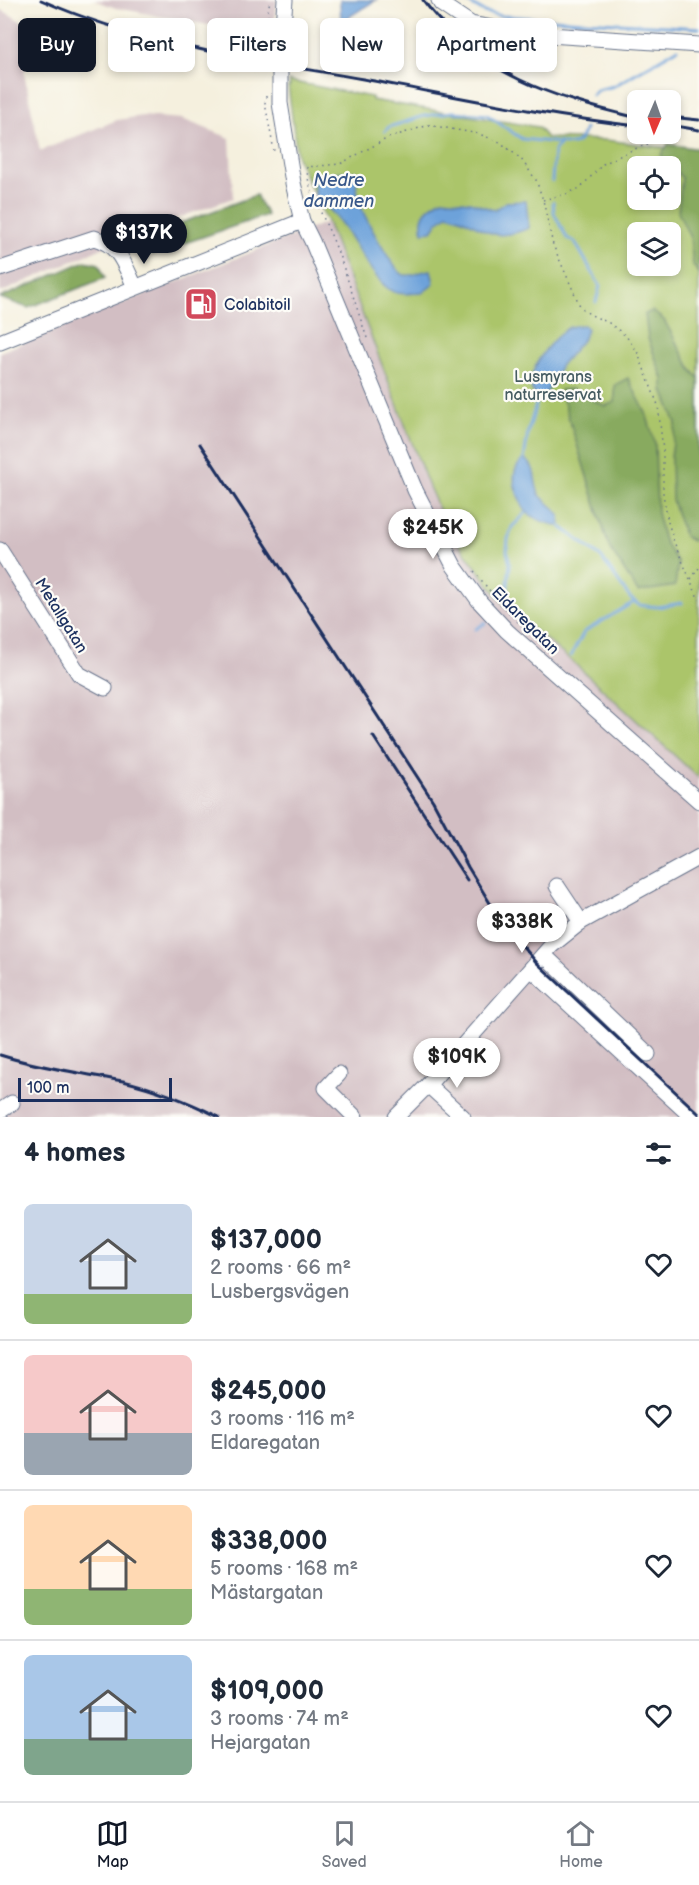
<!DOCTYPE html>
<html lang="en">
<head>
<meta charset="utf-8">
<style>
  :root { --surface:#fff; --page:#f6f6f7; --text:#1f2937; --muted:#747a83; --line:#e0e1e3; --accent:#111827 }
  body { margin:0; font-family:"Balsamiq Sans",sans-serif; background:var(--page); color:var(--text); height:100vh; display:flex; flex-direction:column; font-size:22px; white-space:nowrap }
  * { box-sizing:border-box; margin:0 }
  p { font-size:20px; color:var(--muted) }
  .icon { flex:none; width:33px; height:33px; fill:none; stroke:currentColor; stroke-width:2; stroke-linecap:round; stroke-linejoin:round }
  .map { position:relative; height:1117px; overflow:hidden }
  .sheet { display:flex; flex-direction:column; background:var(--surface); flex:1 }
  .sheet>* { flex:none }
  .hud { position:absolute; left:18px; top:18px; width:663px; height:54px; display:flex; gap:12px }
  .needle { width:39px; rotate:182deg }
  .buttons { position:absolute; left:627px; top:90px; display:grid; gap:12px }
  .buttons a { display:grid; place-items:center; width:54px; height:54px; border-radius:9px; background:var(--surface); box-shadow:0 3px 9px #0003; font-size:30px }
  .scale { position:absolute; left:18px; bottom:15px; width:154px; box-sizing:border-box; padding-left:6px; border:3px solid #1b2f5e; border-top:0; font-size:16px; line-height:21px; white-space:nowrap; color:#1b2f5e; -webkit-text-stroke:4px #fdfcf7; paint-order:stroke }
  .price { position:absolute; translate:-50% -51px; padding:0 14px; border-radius:21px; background:#fff; color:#222; font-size:20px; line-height:39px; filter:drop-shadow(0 2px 3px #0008) }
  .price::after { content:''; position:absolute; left:50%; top:36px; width:18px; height:14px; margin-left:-9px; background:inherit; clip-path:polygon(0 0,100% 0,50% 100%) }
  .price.active { background:var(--accent); color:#fff }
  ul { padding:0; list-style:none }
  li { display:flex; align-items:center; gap:18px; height:150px; padding:0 24px }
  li+li { border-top:2px solid var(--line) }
  li span { display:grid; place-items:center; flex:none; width:168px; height:120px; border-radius:9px; color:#555 }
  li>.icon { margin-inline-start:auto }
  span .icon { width:72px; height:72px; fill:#fffc; stroke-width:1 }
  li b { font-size:26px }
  h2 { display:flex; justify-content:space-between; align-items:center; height:72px; padding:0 24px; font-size:26px }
  .tag { padding:0 21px; border-radius:9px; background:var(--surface); box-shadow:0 3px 9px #0003; font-size:21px; line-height:54px }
  .tag.active { background:var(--accent); color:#fff }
  .tabs { display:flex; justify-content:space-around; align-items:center; height:84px; border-top:2px solid var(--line); background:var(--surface); font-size:16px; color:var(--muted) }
  .tabs a { display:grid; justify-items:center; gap:3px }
  .tabs .active { color:var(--accent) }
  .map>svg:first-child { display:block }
  .industrial { fill:#d2bec3 }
  .green { fill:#abc56b; stroke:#637a64; stroke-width:1.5; fill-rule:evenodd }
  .forest { fill:#88aa5f; stroke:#526c5e; stroke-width:1.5 }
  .water { fill:#6da2da; stroke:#44689c; stroke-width:1.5 }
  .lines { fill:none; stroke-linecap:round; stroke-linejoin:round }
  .stream { stroke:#6da2da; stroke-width:3 }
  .minor-casing { stroke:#67738b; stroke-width:17 }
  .path { stroke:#67738b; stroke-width:1.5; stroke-dasharray:1.5 4.5; stroke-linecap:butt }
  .minor { stroke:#fff; stroke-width:15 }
  .rail { stroke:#1b2f5e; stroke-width:3 }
  .labels { text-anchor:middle; stroke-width:4.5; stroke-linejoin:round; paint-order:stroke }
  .poi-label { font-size:16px; fill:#1b2f5e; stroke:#fdfcf7; text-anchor:start }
  .park-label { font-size:16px; fill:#465c62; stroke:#fdfcf7 }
  .street-label { font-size:16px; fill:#1b2f5e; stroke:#fdfcf7 }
  .water-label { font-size:18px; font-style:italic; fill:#385789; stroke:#fdfcf7 }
</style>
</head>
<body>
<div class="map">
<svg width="699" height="1117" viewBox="0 0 699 1117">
  <rect width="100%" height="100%" fill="#fdfcf7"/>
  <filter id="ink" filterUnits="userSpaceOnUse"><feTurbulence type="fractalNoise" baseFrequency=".0167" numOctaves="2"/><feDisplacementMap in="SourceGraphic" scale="12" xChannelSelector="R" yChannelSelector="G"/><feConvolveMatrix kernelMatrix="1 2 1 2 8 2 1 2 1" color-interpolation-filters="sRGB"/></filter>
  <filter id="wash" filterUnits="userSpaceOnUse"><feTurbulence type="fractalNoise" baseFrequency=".008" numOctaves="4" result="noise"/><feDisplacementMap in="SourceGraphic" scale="24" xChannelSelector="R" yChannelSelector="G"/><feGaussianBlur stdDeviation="1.35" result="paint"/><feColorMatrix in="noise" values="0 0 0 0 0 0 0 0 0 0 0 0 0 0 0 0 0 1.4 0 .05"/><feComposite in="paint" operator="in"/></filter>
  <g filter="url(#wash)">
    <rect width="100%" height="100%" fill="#f5f0de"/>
    <g class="industrial">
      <polygon points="94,0 277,0 273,37 116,8"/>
      <polygon points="0,9 38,31 24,73 40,151 117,120 143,116 182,119 230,138 233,198 134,234 0,293"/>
      <polygon points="327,222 429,487 449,531 699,767 699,1117 0,1117 0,352"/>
    </g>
    <path class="green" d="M289,81L372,97V100L538,127L547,138L606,140L699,152V778L574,663L505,606L449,531L429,487L327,222L297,157L288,86H290ZM638,166H670V200H638ZM638,232H670V266H638Z"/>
    <g class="forest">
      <polygon points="668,144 699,149 699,274 693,265 690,238 678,212 682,178 661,155"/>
      <polygon points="256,195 267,215 153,254 149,235"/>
      <polygon points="85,261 99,264 105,278 28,308 0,298"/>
      <polygon points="652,311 664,320 691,369 699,378 699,534 692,541 684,536 672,500 671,457 676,423 663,390 663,379 648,338 645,314"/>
      <polygon points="628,378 646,413 655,443 657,513 664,541 678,563 675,586 638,592 609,547 560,390 573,389 605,406 615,402 615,385"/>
    </g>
    <g class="water">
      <polygon points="340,0 376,0 341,22"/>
      <path d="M340,172H356C356,182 357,194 360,204C364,216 394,272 404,275C414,277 422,270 431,270L434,284L422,293C413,293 398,296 390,290C365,273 341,207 316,201L314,182L320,177Z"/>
      <path d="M442,199L470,202L494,210L506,202L526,201L529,228C485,246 484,223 448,214L438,222L432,231L423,232C418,214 428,207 442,199Z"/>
      <path d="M584,325L587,329L584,338L561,365L545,395L538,398C516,381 552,336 570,327C574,326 580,325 584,325Z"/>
      <path d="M524,459C538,466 533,482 539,494C543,500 555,508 560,515V526C549,524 538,521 529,514C525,511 523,507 521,502C514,488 509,470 524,459Z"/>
    </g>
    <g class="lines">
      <g class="stream">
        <polyline points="464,0 484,12 502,16 699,28"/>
        <polyline points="592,95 597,90 614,86 677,49"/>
        <polyline points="385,131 389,127 424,116 453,112 487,115 522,139 560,143"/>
        <path d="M552,181L554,151L560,143C575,147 580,143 585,129"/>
        <polyline points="553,202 554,213 567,238 575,242 600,286 596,302"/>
        <polyline points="524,459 528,432 538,398"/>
        <polyline points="560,526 601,557 630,598 639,605 657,607 682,603"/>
        <polyline points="507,593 510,564 507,551 508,539 512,527 526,513"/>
        <polyline points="476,629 485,623"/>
        <polyline points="571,656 584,632 634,602"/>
      </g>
    </g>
  </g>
  <g filter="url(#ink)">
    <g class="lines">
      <g class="minor-casing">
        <g id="minor">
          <polyline points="285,0 280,64 280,103 293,183 302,221 312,241 415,490 454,566 480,602 507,631 699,801"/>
          <polyline points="439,0 441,4 471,24 519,33 699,45"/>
          <path d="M0,269L94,238C120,245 124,264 135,287"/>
          <polyline points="0,342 302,221"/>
          <polyline points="0,550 79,674 105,688"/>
          <polyline points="557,886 581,922"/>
          <polyline points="544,955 648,1054"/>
          <polyline points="531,969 692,1117"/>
          <polyline points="339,1074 326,1088 355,1117"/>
          <polyline points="428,1085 463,1117"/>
          <polyline points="0,1111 12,1103"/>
          <polyline points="396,1117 428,1085 551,946 581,922 699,857"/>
        </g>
      </g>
      <g class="path">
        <polyline points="269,29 268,11 270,0"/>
        <polyline points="266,96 265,103 274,151"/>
        <polyline points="543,200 566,194 580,188 603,164 632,150 661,139"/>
        <path d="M367,338C354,301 343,260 326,224C318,205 307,188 307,167L340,164L388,138L429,125L479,134L500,142L521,159L536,180L543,200L553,245L580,306L589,314L609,323L626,336L637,351L658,405L663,451V494L668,522L674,542L699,600"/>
        <polyline points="474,571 498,601 522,626"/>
        <polyline points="691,579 699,568"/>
      </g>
      <use href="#minor" class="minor"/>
      <g class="rail">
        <path d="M41,0C142,45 255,60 363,79C454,96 546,116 638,126"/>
        <path d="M423,0C477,74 553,98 638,118"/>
        <polyline points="670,117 699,120"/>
        <polyline points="670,125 699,130"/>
        <polyline points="200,444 433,801 468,867 499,918 537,963 699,1114"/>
        <polyline points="373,736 467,880"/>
        <path d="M0,1055C41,1068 82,1073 123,1081C157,1089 189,1102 219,1117"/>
      </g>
    </g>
  </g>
  <defs>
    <g id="fuel-square" transform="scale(1.725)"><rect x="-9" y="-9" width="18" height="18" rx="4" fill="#d1495b" stroke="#fdfcf7"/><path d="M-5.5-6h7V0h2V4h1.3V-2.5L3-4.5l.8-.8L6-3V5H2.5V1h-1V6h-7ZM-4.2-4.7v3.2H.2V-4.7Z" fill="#fff"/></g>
  </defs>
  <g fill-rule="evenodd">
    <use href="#fuel-square" x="201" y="304"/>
  </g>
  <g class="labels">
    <g class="poi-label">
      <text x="224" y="310">Colabitoil</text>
    </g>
    <g class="park-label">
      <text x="553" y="382">Lusmyrans<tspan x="553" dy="18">naturreservat</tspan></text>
    </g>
    <g class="street-label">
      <text transform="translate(62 615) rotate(58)" y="6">Metallgatan</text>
      <text transform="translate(526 620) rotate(45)" y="6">Eldaregatan</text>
    </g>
    <g class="water-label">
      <text x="339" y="186">Nedre<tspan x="339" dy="21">dammen</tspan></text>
    </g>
  </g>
</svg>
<div class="buttons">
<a><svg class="needle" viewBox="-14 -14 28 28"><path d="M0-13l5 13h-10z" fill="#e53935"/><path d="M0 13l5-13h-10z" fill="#747a83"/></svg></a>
<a><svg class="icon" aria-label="locate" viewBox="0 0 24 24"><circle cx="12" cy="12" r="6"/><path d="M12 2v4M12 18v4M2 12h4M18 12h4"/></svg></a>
<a><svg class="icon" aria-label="layers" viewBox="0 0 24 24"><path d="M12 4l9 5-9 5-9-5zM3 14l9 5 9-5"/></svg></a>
</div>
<div class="scale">100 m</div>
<b class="price active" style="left:144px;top:265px">$137K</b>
<b class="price" style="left:433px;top:560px">$245K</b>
<b class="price" style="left:522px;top:954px">$338K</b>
<b class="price" style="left:457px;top:1089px">$109K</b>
<div class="hud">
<a class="tag active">Buy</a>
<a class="tag">Rent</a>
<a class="tag">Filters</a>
<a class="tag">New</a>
<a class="tag">Apartment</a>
</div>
</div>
<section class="sheet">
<h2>4 homes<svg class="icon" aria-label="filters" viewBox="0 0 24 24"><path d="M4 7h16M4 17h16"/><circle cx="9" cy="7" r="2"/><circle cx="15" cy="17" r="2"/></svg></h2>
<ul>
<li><span style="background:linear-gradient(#c9d6e8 75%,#8fb573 0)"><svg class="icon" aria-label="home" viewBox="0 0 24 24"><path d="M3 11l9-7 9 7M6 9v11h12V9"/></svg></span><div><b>$137,000</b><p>2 rooms · 66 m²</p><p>Lusbergsvägen</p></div><svg class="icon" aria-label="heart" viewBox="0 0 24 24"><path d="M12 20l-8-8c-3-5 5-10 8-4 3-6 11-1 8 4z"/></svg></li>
<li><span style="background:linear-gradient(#f6c9c9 65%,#9aa5b1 0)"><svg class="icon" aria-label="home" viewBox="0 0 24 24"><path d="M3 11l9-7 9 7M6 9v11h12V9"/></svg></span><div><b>$245,000</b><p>3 rooms · 116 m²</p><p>Eldaregatan</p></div><svg class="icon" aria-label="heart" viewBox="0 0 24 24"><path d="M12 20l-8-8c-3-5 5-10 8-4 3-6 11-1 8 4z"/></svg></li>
<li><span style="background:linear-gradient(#ffd9b3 70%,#8fb573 0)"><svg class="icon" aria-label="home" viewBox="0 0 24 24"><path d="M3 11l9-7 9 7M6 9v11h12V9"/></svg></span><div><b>$338,000</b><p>5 rooms · 168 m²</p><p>Mästargatan</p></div><svg class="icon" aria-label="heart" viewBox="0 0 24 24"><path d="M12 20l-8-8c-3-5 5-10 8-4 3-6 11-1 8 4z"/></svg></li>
<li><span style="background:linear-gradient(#a9c7e8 70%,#7fa58c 0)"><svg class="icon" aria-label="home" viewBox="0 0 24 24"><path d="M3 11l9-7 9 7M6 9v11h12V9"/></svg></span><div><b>$109,000</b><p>3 rooms · 74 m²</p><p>Hejargatan</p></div><svg class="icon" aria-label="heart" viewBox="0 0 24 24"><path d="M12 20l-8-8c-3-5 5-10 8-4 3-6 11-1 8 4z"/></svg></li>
</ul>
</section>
<nav class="tabs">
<a class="active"><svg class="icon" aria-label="map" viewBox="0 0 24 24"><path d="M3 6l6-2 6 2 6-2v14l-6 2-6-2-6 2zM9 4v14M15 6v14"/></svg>Map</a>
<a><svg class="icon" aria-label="saved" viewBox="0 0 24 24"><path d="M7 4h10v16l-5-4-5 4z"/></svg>Saved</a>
<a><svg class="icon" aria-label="home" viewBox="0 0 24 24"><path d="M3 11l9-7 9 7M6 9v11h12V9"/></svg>Home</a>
</nav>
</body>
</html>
